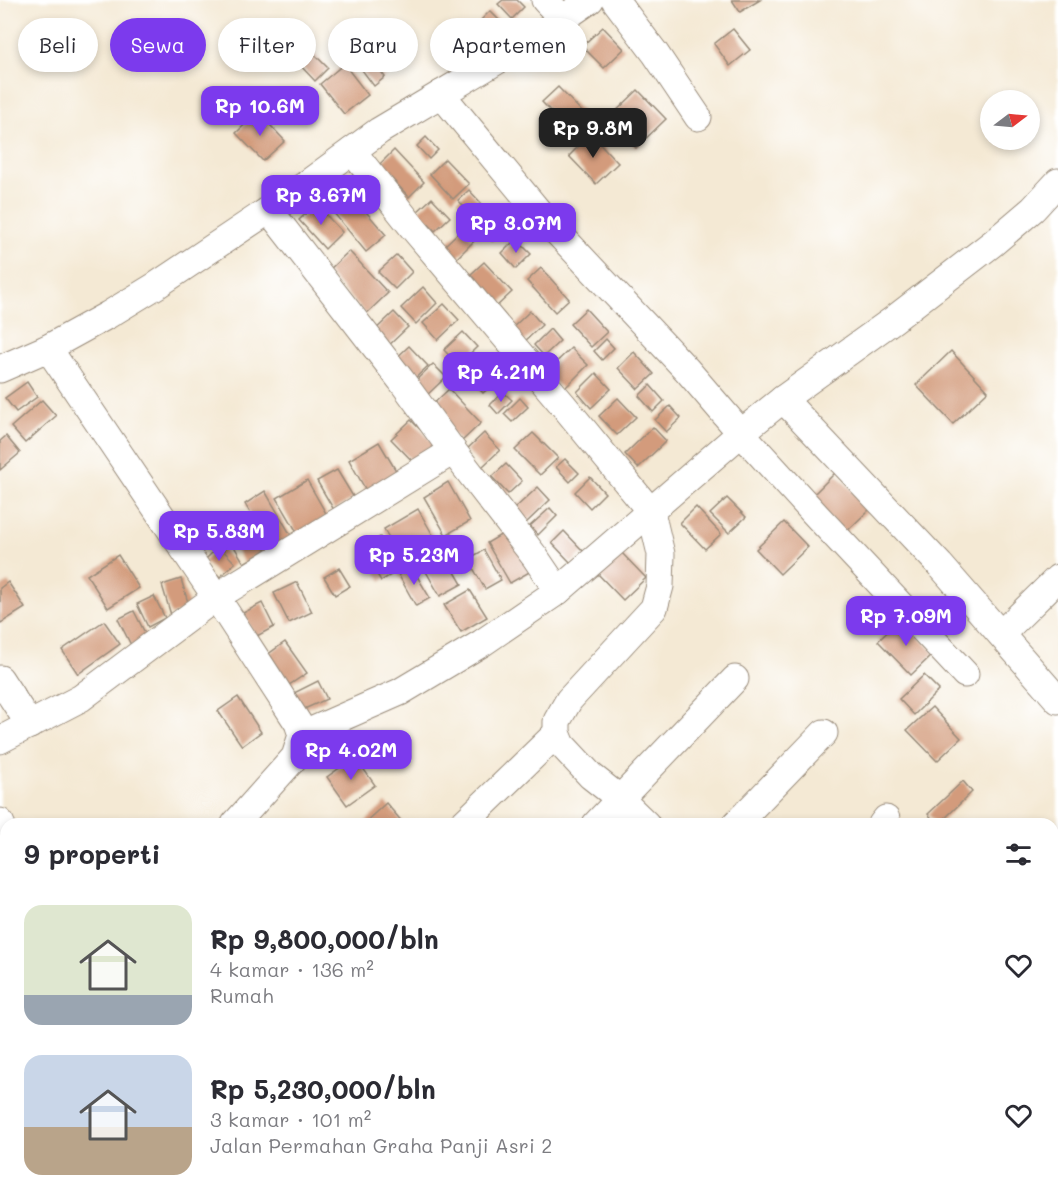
<!DOCTYPE html>
<html lang="id">
<head>
<meta charset="utf-8">
<style>
  :root { --surface:#fff; --page:#f7f7f7; --text:#2b2b33; --muted:#7c7c81; --accent:#7c3aed }
  body { margin:0; font-family:Mali,sans-serif; background:var(--page); color:var(--text); height:100vh; display:flex; flex-direction:column; font-size:22px; white-space:nowrap }
  * { box-sizing:border-box; margin:0 }
  p { font-size:20px; color:var(--muted) }
  .icon { flex:none; width:33px; height:33px; fill:none; stroke:currentColor; stroke-width:2; stroke-linecap:round; stroke-linejoin:round }
  .map { position:relative; flex:1; overflow:hidden }
  .drawer { position:absolute; left:0px; top:818px; width:1059px; height:386px; display:flex; flex-direction:column; background:var(--surface); border-radius:18px 18px 0 0; box-shadow:0 3px 9px #0003 }
  .drawer>* { flex:none }
  .guide { position:absolute; left:18px; top:18px; width:600px; height:54px; display:flex; gap:12px }
  .needle { width:39px; rotate:74deg }
  .fabs { position:absolute; left:980px; top:90px; display:grid; gap:12px }
  .fabs a { display:grid; place-items:center; width:60px; height:60px; border-radius:50%; background:var(--surface); box-shadow:0 3px 9px #0003; font-size:30px }
  .price { position:absolute; translate:-50% -51px; padding:0 14px; border-radius:12px; background:var(--accent); color:#fff; font-size:20px; line-height:39px; filter:drop-shadow(0 2px 3px #0008) }
  .price::after { content:''; position:absolute; left:50%; top:36px; width:18px; height:14px; margin-left:-9px; background:inherit; clip-path:polygon(0 0,100% 0,50% 100%) }
  .price.on { background:#222; color:#fff }
  ul { padding:0; list-style:none }
  li { display:flex; align-items:center; gap:18px; height:150px; padding:0 24px }
  li span { display:grid; place-items:center; flex:none; width:168px; height:120px; border-radius:18px; color:#555 }
  li>.icon { margin-inline-start:auto }
  span .icon { width:72px; height:72px; fill:#fffc; stroke-width:1 }
  li b { font-size:26px }
  h2 { display:flex; justify-content:space-between; align-items:center; height:72px; padding:0 24px; font-size:26px }
  .chip { padding:0 21px; border-radius:27px; background:var(--surface); box-shadow:0 3px 9px #0003; font-size:21px; line-height:54px }
  .chip.on { background:var(--accent); color:#fff }
  .map>svg:first-child { display:block }
  .building { fill:#d39b7b }
  .lines { fill:none; stroke-linecap:round; stroke-linejoin:round }
  .street-casing { stroke:#988a79; stroke-width:29 }
  .street { stroke:#fff; stroke-width:27 }
</style>
</head>
<body>
<div class="map">
<svg width="1058" height="1202" viewBox="0 0 1058 1202">
  <rect width="100%" height="100%" fill="#fff"/>
  <filter id="ink" filterUnits="userSpaceOnUse"><feTurbulence type="fractalNoise" baseFrequency=".0167" numOctaves="2"/><feDisplacementMap in="SourceGraphic" scale="12" xChannelSelector="R" yChannelSelector="G"/><feConvolveMatrix kernelMatrix="1 2 1 2 8 2 1 2 1" color-interpolation-filters="sRGB"/></filter>
  <filter id="wash" filterUnits="userSpaceOnUse"><feTurbulence type="fractalNoise" baseFrequency=".008" numOctaves="4" result="noise"/><feDisplacementMap in="SourceGraphic" scale="24" xChannelSelector="R" yChannelSelector="G"/><feGaussianBlur stdDeviation="1.35" result="paint"/><feColorMatrix in="noise" values="0 0 0 0 0 0 0 0 0 0 0 0 0 0 0 0 0 1.4 0 .05"/><feComposite in="paint" operator="in"/></filter>
  <g filter="url(#wash)">
    <rect width="100%" height="100%" fill="#f4e9d4"/>
    <g id="blocks">
      <g class="building">
        <polygon points="503,0 517,0 524,7 512,19 498,4"/>
        <polygon points="732,0 760,0 740,12"/>
        <polygon points="490,11 503,24 492,34 480,21"/>
        <polygon points="603,27 624,49 604,68 582,46"/>
        <polygon points="733,29 750,50 730,66 714,44"/>
        <polygon points="312,52 328,68 315,81 299,64"/>
        <polygon points="370,57 385,77 374,86 359,66"/>
        <polygon points="344,64 368,95 344,114 320,84"/>
        <polygon points="558,87 589,119 573,134 542,102"/>
        <polygon points="638,90 666,119 636,148 608,119"/>
        <polygon points="258,112 285,141 263,161 236,133"/>
        <polygon points="591,134 618,163 596,184 569,156"/>
        <polygon points="426,137 438,150 429,159 417,146"/>
        <polygon points="394,150 424,182 409,197 379,165"/>
        <polygon points="445,159 469,184 453,199 430,174"/>
        <polygon points="326,180 344,202 354,198 386,235 366,252 314,189"/>
        <polygon points="469,190 481,203 470,213 458,200"/>
        <polygon points="432,198 450,217 435,231 417,212"/>
        <polygon points="316,204 342,232 325,249 299,220"/>
        <polygon points="488,218 501,232 492,241 479,227"/>
        <polygon points="462,229 474,241 453,262 441,249"/>
        <polygon points="516,239 531,254 516,269 502,253"/>
        <polygon points="349,251 388,293 366,314 327,272"/>
        <polygon points="397,255 412,272 395,289 378,272"/>
        <polygon points="484,262 512,292 496,307 468,277"/>
        <polygon points="541,268 569,299 555,312 527,281"/>
        <polygon points="423,287 437,303 416,324 401,308"/>
        <polygon points="444,304 459,320 438,340 423,323"/>
        <polygon points="586,309 607,332 591,347 570,324"/>
        <polygon points="530,311 542,325 522,344 509,331"/>
        <polygon points="394,312 408,327 385,349 371,334"/>
        <polygon points="550,329 560,341 544,356 534,345"/>
        <polygon points="463,332 477,347 458,365 444,350"/>
        <polygon points="606,339 614,348 602,360 594,351"/>
        <polygon points="409,346 428,366 410,383 391,363"/>
        <polygon points="571,348 588,365 563,390 546,372"/>
        <polygon points="951,351 988,391 953,424 916,385"/>
        <polygon points="634,352 654,374 638,389 618,368"/>
        <polygon points="492,359 505,373 483,393 471,380"/>
        <polygon points="433,364 446,377 426,396 413,383"/>
        <polygon points="596,373 611,389 591,408 577,392"/>
        <polygon points="27,382 37,397 16,412 5,398"/>
        <polygon points="650,385 664,401 653,412 639,396"/>
        <polygon points="449,389 481,423 461,442 429,408"/>
        <polygon points="503,392 512,400 498,414 490,405"/>
        <polygon points="520,398 528,407 512,422 504,414"/>
        <polygon points="618,398 636,417 617,435 599,416"/>
        <polygon points="42,400 56,416 25,443 11,427"/>
        <polygon points="670,406 681,418 666,432 655,420"/>
        <polygon points="411,420 438,448 418,467 391,439"/>
        <polygon points="653,427 666,441 638,468 625,454"/>
        <polygon points="484,433 500,450 482,467 466,450"/>
        <polygon points="533,433 558,458 540,475 515,450"/>
        <polygon points="6,436 20,453 0,470 0,441"/>
        <polygon points="379,442 398,474 367,492 349,460"/>
        <polygon points="565,459 579,473 570,482 556,467"/>
        <polygon points="506,464 522,481 508,494 492,477"/>
        <polygon points="337,470 354,498 334,510 317,481"/>
        <polygon points="835,473 870,509 844,534 810,498"/>
        <polygon points="590,477 605,493 590,508 575,492"/>
        <polygon points="307,480 328,517 298,534 277,498"/>
        <polygon points="448,482 470,521 446,535 424,497"/>
        <polygon points="538,487 550,500 526,523 513,510"/>
        <polygon points="265,491 293,539 272,551 245,504"/>
        <polygon points="727,498 746,517 729,533 710,514"/>
        <polygon points="696,507 721,534 705,549 680,523"/>
        <polygon points="550,508 557,516 538,535 530,526"/>
        <polygon points="418,509 438,544 404,564 384,529"/>
        <polygon points="784,522 808,547 780,574 756,549"/>
        <polygon points="251,526 266,550 244,563 230,540"/>
        <polygon points="509,530 533,570 510,583 487,543"/>
        <polygon points="564,531 584,552 571,563 552,543"/>
        <polygon points="380,537 399,570 381,581 362,548"/>
        <polygon points="219,546 235,563 220,577 204,561"/>
        <polygon points="441,548 462,584 440,596 420,561"/>
        <polygon points="484,550 501,580 485,589 468,559"/>
        <polygon points="620,551 646,578 623,600 597,573"/>
        <polygon points="118,555 139,588 108,608 87,575"/>
        <polygon points="411,566 430,598 416,606 398,574"/>
        <polygon points="339,568 350,586 335,595 324,577"/>
        <polygon points="181,579 190,609 171,615 162,585"/>
        <polygon points="8,582 25,608 1,623 0,621 0,588"/>
        <polygon points="297,582 312,612 289,623 274,593"/>
        <polygon points="470,590 487,617 461,632 444,605"/>
        <polygon points="154,596 165,618 148,627 137,604"/>
        <polygon points="262,603 274,627 255,637 243,613"/>
        <polygon points="134,611 148,639 132,647 118,619"/>
        <polygon points="901,619 934,653 911,675 878,641"/>
        <polygon points="104,621 120,644 78,674 62,650"/>
        <polygon points="285,642 307,673 289,685 267,655"/>
        <polygon points="924,675 939,690 914,715 899,699"/>
        <polygon points="318,681 327,699 302,710 294,693"/>
        <polygon points="238,697 261,732 242,746 218,711"/>
        <polygon points="932,707 961,738 937,761 907,730"/>
        <polygon points="355,757 375,785 347,805 327,777"/>
        <polygon points="963,781 972,792 939,824 937,824 928,814"/>
        <polygon points="386,803 404,824 363,824"/>
      </g>
    </g>
  </g>
  <g filter="url(#ink)">
    <use href="#blocks" fill-opacity="0" stroke="#988a79" stroke-width="1.5"/>
    <g class="lines">
      <g class="street-casing">
        <g id="street">
          <polyline points="545,0 563,19"/>
          <polyline points="615,0 655,53 698,117"/>
          <polyline points="441,94 542,216 687,370 741,433 816,515 965,674"/>
          <polyline points="352,151 414,229 564,406 651,512 661,554 660,586 654,608 569,700 557,721 557,733 562,745 591,776 619,798 646,824"/>
          <polyline points="269,210 401,380 453,451 535,557 558,591"/>
          <polyline points="48,348 216,597 298,723 302,735 295,757 235,824"/>
          <polyline points="0,369 48,348 108,315 157,285 296,192 379,131 535,38 590,0"/>
          <polyline points="783,399 940,565 1058,700"/>
          <polyline points="1001,634 1058,578"/>
          <polyline points="0,679 30,725"/>
          <polyline points="302,735 400,692 482,643 558,591 741,433 783,399 893,320 993,243 1033,209 1058,182"/>
          <polyline points="0,740 81,698 216,597 453,451"/>
          <polyline points="0,822 6,835"/>
          <polyline points="463,824 557,733"/>
          <polyline points="596,824 735,679"/>
          <polyline points="736,824 824,733"/>
          <polyline points="882,824 886,819"/>
          <polyline points="0,889 6,885"/>
          <polyline points="1053,1098 1058,1094"/>
          <polyline points="169,1197 173,1202"/>
          <polyline points="1028,1197 1033,1202"/>
          <polyline points="122,1202 127,1197"/>
          <polyline points="949,1202 953,1197"/>
        </g>
      </g>
      <use href="#street" class="street"/>
    </g>
  </g>
</svg>
<div class="fabs">
<a><svg class="needle" viewBox="-14 -14 28 28"><path d="M0-13l5 13h-10z" fill="#e53935"/><path d="M0 13l5-13h-10z" fill="#7c7c81"/></svg></a>
</div>
<b class="price" style="left:260px;top:137px">Rp 10.6M</b>
<b class="price on" style="left:593px;top:159px">Rp 9.8M</b>
<b class="price" style="left:321px;top:226px">Rp 3.67M</b>
<b class="price" style="left:516px;top:254px">Rp 3.07M</b>
<b class="price" style="left:501px;top:403px">Rp 4.21M</b>
<b class="price" style="left:219px;top:562px">Rp 5.83M</b>
<b class="price" style="left:414px;top:586px">Rp 5.23M</b>
<b class="price" style="left:906px;top:647px">Rp 7.09M</b>
<b class="price" style="left:351px;top:781px">Rp 4.02M</b>
<div class="guide">
<a class="chip">Beli</a>
<a class="chip on">Sewa</a>
<a class="chip">Filter</a>
<a class="chip">Baru</a>
<a class="chip">Apartemen</a>
</div>
<section class="drawer">
<h2>9 properti<svg class="icon" aria-label="filters" viewBox="0 0 24 24"><path d="M4 7h16M4 17h16"/><circle cx="9" cy="7" r="2"/><circle cx="15" cy="17" r="2"/></svg></h2>
<ul>
<li><span style="background:linear-gradient(#dfe7d0 75%,#9aa5b1 0)"><svg class="icon" aria-label="home" viewBox="0 0 24 24"><path d="M3 11l9-7 9 7M6 9v11h12V9"/></svg></span><div><b>Rp 9,800,000/bln</b><p>4 kamar · 136 m²</p><p>Rumah</p></div><svg class="icon" aria-label="heart" viewBox="0 0 24 24"><path d="M12 20l-8-8c-3-5 5-10 8-4 3-6 11-1 8 4z"/></svg></li>
<li><span style="background:linear-gradient(#c9d6e8 60%,#b9a48a 0)"><svg class="icon" aria-label="home" viewBox="0 0 24 24"><path d="M3 11l9-7 9 7M6 9v11h12V9"/></svg></span><div><b>Rp 5,230,000/bln</b><p>3 kamar · 101 m²</p><p>Jalan Permahan Graha Panji Asri 2</p></div><svg class="icon" aria-label="heart" viewBox="0 0 24 24"><path d="M12 20l-8-8c-3-5 5-10 8-4 3-6 11-1 8 4z"/></svg></li>
</ul>
</section>
</div>
</body>
</html>
